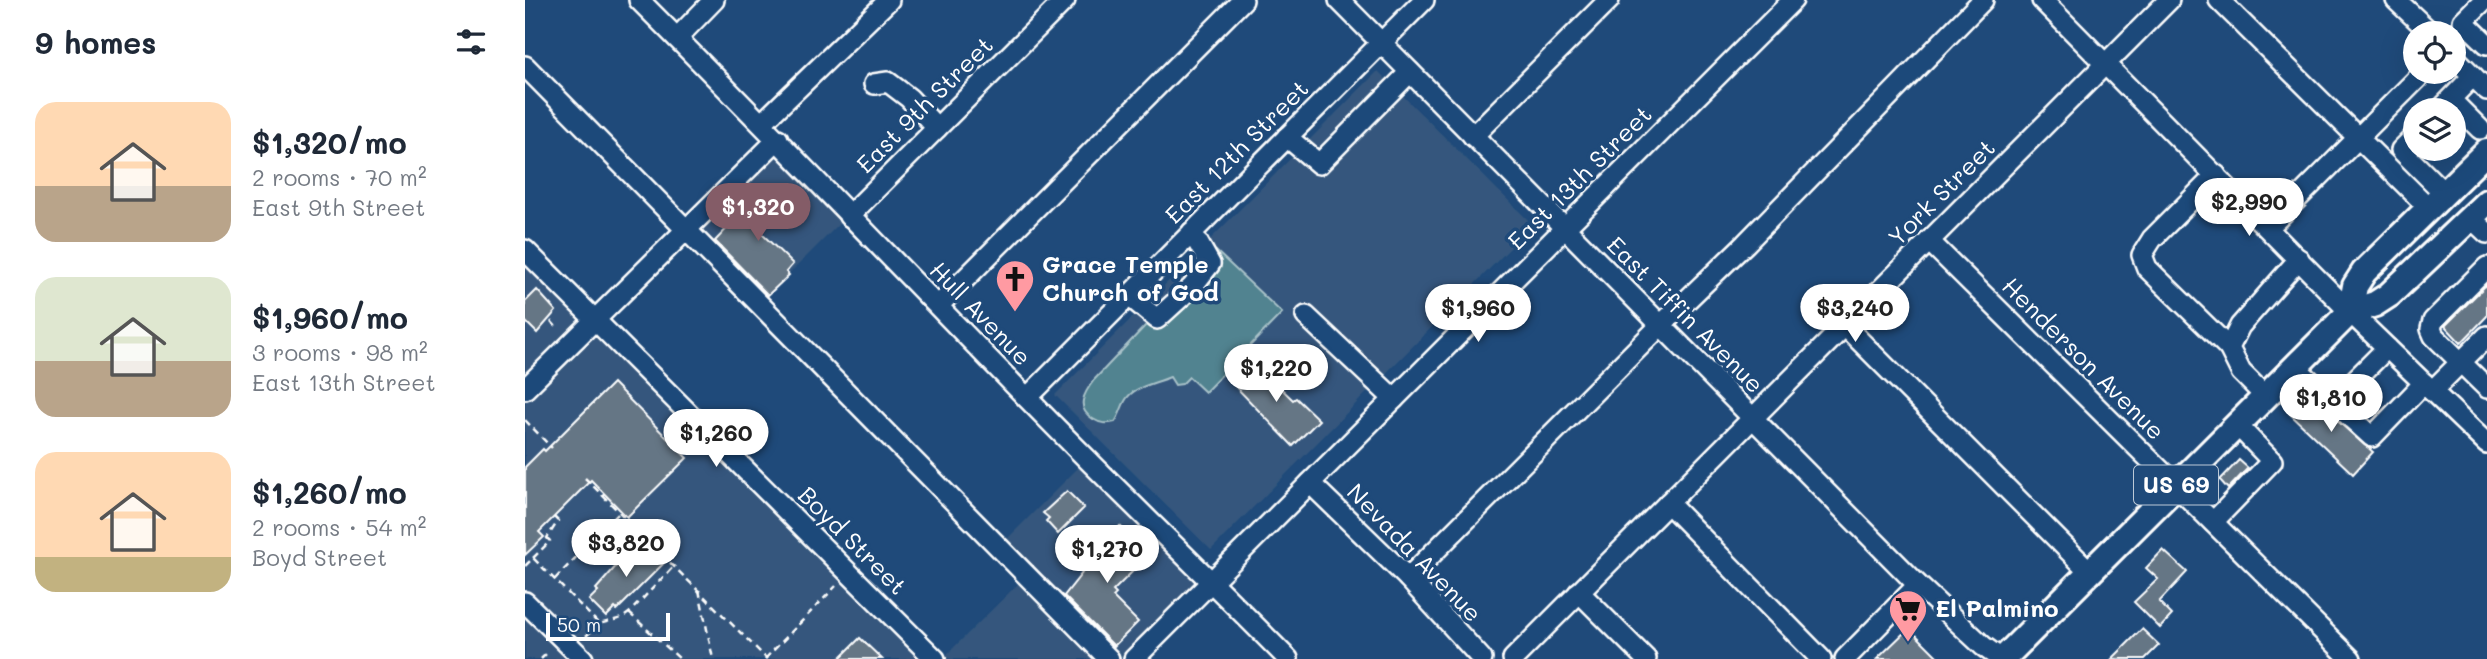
<!DOCTYPE html>
<html lang="en">
<head>
<meta charset="utf-8">
<style>
  :root { --surface:#fff; --page:#f6f6f7; --text:#1f2937; --muted:#747a83; --accent:#845c67 }
  body { margin:0; font-family:Mali,sans-serif; background:var(--page); color:var(--text); height:100vh; display:flex; flex-direction:column; font-size:26px; white-space:nowrap }
  * { box-sizing:border-box; margin:0 }
  p { font-size:23px; color:var(--muted) }
  .icon { flex:none; width:38px; height:38px; fill:none; stroke:currentColor; stroke-width:2; stroke-linecap:round; stroke-linejoin:round }
  .map { position:relative; flex:1; overflow:hidden }
  .panel { display:flex; flex-direction:column; background:var(--surface); width:525px }
  .panel>* { flex:none }
  .tools { position:absolute; left:1878px; top:21px; display:grid; gap:14px }
  .tools a { display:grid; place-items:center; width:63px; height:63px; border-radius:50%; background:var(--surface); box-shadow:0 7px 28px #0002; font-size:35px }
  .scale { position:absolute; left:21px; bottom:18px; width:124px; box-sizing:border-box; padding-left:7px; border:4px solid #fff; border-top:0; font-size:19px; line-height:24px; white-space:nowrap; color:#fff; -webkit-text-stroke:5px #1f4a7a; paint-order:stroke }
  .price { position:absolute; translate:-50% -60px; padding:0 16px; border-radius:24px; background:#fff; color:#222; font-size:23px; line-height:46px; filter:drop-shadow(0 2px 4px #0008) }
  .price::after { content:''; position:absolute; left:50%; top:42px; width:21px; height:16px; margin-left:-10px; background:inherit; clip-path:polygon(0 0,100% 0,50% 100%) }
  .price.on { background:var(--accent); color:#fff }
  ul { padding:0; list-style:none }
  li { display:flex; align-items:center; gap:21px; height:175px; padding:0 35px }
  li span { display:grid; place-items:center; flex:none; width:196px; height:140px; border-radius:21px; color:#555 }
  li>.icon { margin-inline-start:auto }
  span .icon { width:84px; height:84px; fill:#fffc; stroke-width:1 }
  li b { font-size:30px }
  h2 { display:flex; justify-content:space-between; align-items:center; height:84px; padding:0 35px; font-size:30px }
  main { display:flex; flex:1; min-height:0 }
  .map>svg:first-child { display:block }
  .built { fill:#34577d }
  .green { fill:#518390; stroke:#a8c1c8; stroke-width:2 }
  .building { fill:#657685; stroke:#fff; stroke-width:2 }
  .lines { fill:none; stroke-linecap:round; stroke-linejoin:round }
  .minor-casing { stroke:#fff; stroke-width:24 }
  .major-casing { stroke:#fff; stroke-width:30 }
  .path { stroke:#fff; stroke-width:2.5; stroke-dasharray:7 5; stroke-linecap:butt }
  .minor { stroke:#1f4a7a; stroke-width:19 }
  .major { stroke:#1f4a7a; stroke-width:24 }
  .labels { text-anchor:middle; stroke-width:7; stroke-linejoin:round; paint-order:stroke }
  .shield { fill:#1f4a7a; stroke:#bcc9d7; stroke-width:2 }
  .shield-label { font-size:23px; font-weight:bold; fill:#fff }
  .street-label { font-size:24px; fill:#fff; stroke:#1f4a7a }
  .poi-label { font-size:24px; font-weight:bold; fill:#fff; stroke:#1f4a7a; text-anchor:start }
</style>
</head>
<body>
<main>
<section class="panel">
<h2>9 homes<svg class="icon" aria-label="filters" viewBox="0 0 24 24"><path d="M4 7h16M4 17h16"/><circle cx="9" cy="7" r="2"/><circle cx="15" cy="17" r="2"/></svg></h2>
<ul>
<li><span style="background:linear-gradient(#ffd9b3 60%,#b9a48a 0)"><svg class="icon" aria-label="home" viewBox="0 0 24 24"><path d="M3 11l9-7 9 7M6 9v11h12V9"/></svg></span><div><b>$1,320/mo</b><p>2 rooms · 70 m²</p><p>East 9th Street</p></div></li>
<li><span style="background:linear-gradient(#dfe7d0 60%,#b9a48a 0)"><svg class="icon" aria-label="home" viewBox="0 0 24 24"><path d="M3 11l9-7 9 7M6 9v11h12V9"/></svg></span><div><b>$1,960/mo</b><p>3 rooms · 98 m²</p><p>East 13th Street</p></div></li>
<li><span style="background:linear-gradient(#ffd9b3 75%,#c2b280 0)"><svg class="icon" aria-label="home" viewBox="0 0 24 24"><path d="M3 11l9-7 9 7M6 9v11h12V9"/></svg></span><div><b>$1,260/mo</b><p>2 rooms · 54 m²</p><p>Boyd Street</p></div></li>
</ul>
</section>
<div class="map">
<svg width="1962" height="659" viewBox="0 0 1962 659">
  <rect width="100%" height="100%" fill="#1f4a7a"/>
  <filter id="ink" filterUnits="userSpaceOnUse"><feTurbulence type="fractalNoise" baseFrequency=".0143" numOctaves="2"/><feDisplacementMap in="SourceGraphic" scale="14" xChannelSelector="R" yChannelSelector="G"/><feConvolveMatrix kernelMatrix="1 2 1 2 8 2 1 2 1" color-interpolation-filters="sRGB"/></filter>
  <g filter="url(#ink)">
    <g class="built">
      <polygon points="853,71 1008,225 686,550 530,395"/>
      <polygon points="243,149 316,222 237,301 171,235 73,332 399,659 0,659 0,258 65,324"/>
      <polygon points="557,464 671,578 668,586 594,659 417,659 497,580 469,552"/>
    </g>
    <path class="green" d="M691,251L757,313L680,392L664,377L657,384L650,385L645,377C630,384 608,386 600,401C596,408 595,415 590,422C581,424 576,424 568,419C550,408 559,393 569,380Z"/>
    <g class="building">
      <polygon points="251,186 266,201 235,232 268,264 261,272 264,275 243,295 190,241 209,221 212,224"/>
      <polygon points="1962,284 1962,316 1936,343 1920,326"/>
      <polygon points="12,290 31,311 12,333 0,321 0,302"/>
      <polygon points="729,362 768,400 771,398 794,420 768,446 708,384"/>
      <polygon points="88,383 162,458 102,517 66,480 14,532 19,537 0,555 0,467 18,449 20,451"/>
      <polygon points="1782,394 1848,452 1828,474 1764,413"/>
      <polygon points="1714,460 1723,468 1703,489 1695,480"/>
      <polygon points="542,491 559,508 533,534 521,521 524,518 518,513"/>
      <polygon points="595,526 604,535 606,533 622,552 614,561 616,563 588,591 591,594 588,597 613,622 589,646 539,596 557,573 553,569"/>
      <polygon points="118,542 139,563 92,610 90,608 81,617 64,600 73,591 71,589 93,564"/>
      <polygon points="1638,550 1662,572 1634,602 1647,615 1635,628 1609,602 1633,579 1621,568"/>
      <polygon points="1384,628 1415,659 1352,659"/>
      <polygon points="1617,629 1634,645 1620,659 1587,659"/>
      <polygon points="335,638 357,659 314,659"/>
    </g>
    <g class="lines">
      <g class="minor-casing">
        <g id="minor">
          <path d="M114,0C245,131 372,265 501,397C587,486 677,571 763,659"/>
          <polyline points="814,0 1393,585 1458,646 1476,659"/>
          <polyline points="1517,0 1825,312 1962,444"/>
          <polyline points="1694,0 1905,209"/>
          <polyline points="1871,0 1906,33"/>
          <polyline points="1959,0 1938,21 1962,44"/>
          <polyline points="152,38 189,0"/>
          <polyline points="1928,56 1962,90"/>
          <polyline points="0,66 584,659"/>
          <polyline points="349,84 363,82 384,98 412,128"/>
          <polyline points="1926,100 1955,129"/>
          <polyline points="1915,110 1948,76"/>
          <polyline points="237,123 364,0"/>
          <polyline points="948,136 1084,0"/>
          <polyline points="1890,136 1876,150 1920,194"/>
          <polyline points="762,137 794,164 885,72"/>
          <polyline points="1691,175 1627,239 1617,255 1622,268 1704,348"/>
          <polyline points="324,216 540,0"/>
          <polyline points="1946,218 1962,233"/>
          <polyline points="1743,228 1899,72"/>
          <polyline points="1404,241 1826,659"/>
          <polyline points="0,250 410,659"/>
          <polyline points="1962,267 1908,321 1906,329 1909,336 1962,388"/>
          <polyline points="604,296 632,319 667,287 685,264 667,232"/>
          <polyline points="414,305 718,0"/>
          <polyline points="781,316 869,399"/>
          <polyline points="1320,326 1565,572"/>
          <polyline points="1770,367 1847,437 1899,383"/>
          <polyline points="0,389 253,139"/>
          <polyline points="1907,391 1962,336"/>
          <polyline points="1740,396 1716,372 1704,348 1715,326 1774,259"/>
          <polyline points="502,398 899,0"/>
          <polyline points="1808,402 1862,348"/>
          <polyline points="785,483 883,578 957,659"/>
          <polyline points="1143,503 1296,659"/>
          <polyline points="1688,522 1747,461 1712,425"/>
          <polyline points="883,578 1136,325 1220,244 1458,0"/>
          <polyline points="1054,592 1121,659"/>
          <polyline points="0,602 58,659"/>
          <polyline points="609,659 1268,0"/>
          <polyline points="988,659 1644,0"/>
          <polyline points="1320,659 1393,585"/>
        </g>
      </g>
      <g class="major-casing">
        <g id="major">
          <polyline points="1825,312 1830,286 1839,272 1962,151"/>
          <polyline points="1478,659 1825,312 1850,304 1864,295 1962,202"/>
        </g>
      </g>
      <g class="path">
        <polyline points="26,321 33,329"/>
        <polyline points="0,420 27,448"/>
        <polyline points="60,478 242,659"/>
        <polyline points="8,558 25,541 22,538 33,521 29,517"/>
        <polyline points="0,566 8,558 74,624 97,618 104,613 149,566"/>
        <polyline points="30,579 93,514"/>
        <polyline points="174,590 188,659"/>
        <polyline points="104,613 155,659"/>
        <polyline points="61,636 74,624"/>
        <polyline points="16,659 24,651"/>
        <polyline points="240,659 311,586"/>
      </g>
      <use href="#minor" class="minor"/>
      <use href="#major" class="major"/>
    </g>
  </g>
  <defs>
    <g id="church-pin" transform="scale(2.0125)"><path d="M0 17L-7.5 6A9.5 9.5 0 1 1 7.5 6Z" fill="#ff9aa2" stroke="#1f4a7a"/><path d="M-1.2-6h2.4v3.5h3.3v2.4h-3.3V6h-2.4V-.1h-3.3v-2.4h3.3Z" fill="#111"/></g>
    <g id="supermarket-pin" transform="scale(2.0125)"><path d="M0 17L-7.5 6A9.5 9.5 0 1 1 7.5 6Z" fill="#ff9aa2" stroke="#1f4a7a"/><path d="M-6-5.5h2.5l.6 2H6L4.5 2H-2.5L-4.4-4H-6ZM-1.5 3.2a1.3 1.3 0 1 0 .1 0ZM3 3.2a1.3 1.3 0 1 0 .1 0Z" fill="#111"/></g>
  </defs>
  <g fill-rule="evenodd">
    <use href="#church-pin" x="490" y="279"/>
    <use href="#supermarket-pin" x="1383" y="609"/>
  </g>
  <g class="labels">
    <rect class="shield" x="1609" y="465.5" width="84" height="39" rx="5"/>
    <g class="shield-label">
      <text x="1651" y="493">US 69</text>
    </g>
    <g class="street-label">
      <text transform="translate(400 105) rotate(-45)" y="8">East 9th Street</text>
      <text transform="translate(712 152) rotate(-45)" y="8">East 12th Street</text>
      <text transform="translate(1055 178) rotate(-45)" y="8">East 13th Street</text>
      <text transform="translate(1417 193) rotate(-45)" y="8">York Street</text>
      <text transform="translate(455 314) rotate(46)" y="8">Hull Avenue</text>
      <text transform="translate(1160 315) rotate(45)" y="8">East Tiffin Avenue</text>
      <text transform="translate(1558 359) rotate(45)" y="8">Henderson Avenue</text>
      <text transform="translate(327 541) rotate(45)" y="8">Boyd Street</text>
      <text transform="translate(889 553) rotate(46)" y="8">Nevada Avenue</text>
    </g>
    <g class="poi-label">
      <text x="517" y="273">Grace Temple<tspan x="517" dy="28">Church of God</tspan></text>
      <text x="1410" y="617">El Palmino</text>
    </g>
  </g>
</svg>
<div class="tools">
<a><svg class="icon" aria-label="locate" viewBox="0 0 24 24"><circle cx="12" cy="12" r="6"/><path d="M12 2v4M12 18v4M2 12h4M18 12h4"/></svg></a>
<a><svg class="icon" aria-label="layers" viewBox="0 0 24 24"><path d="M12 4l9 5-9 5-9-5zM3 14l9 5 9-5"/></svg></a>
</div>
<div class="scale">50 m</div>
<b class="price" style="left:1724px;top:238px">$2,990</b>
<b class="price on" style="left:233px;top:243px">$1,320</b>
<b class="price" style="left:953px;top:344px">$1,960</b>
<b class="price" style="left:1330px;top:344px">$3,240</b>
<b class="price" style="left:751px;top:404px">$1,220</b>
<b class="price" style="left:1806px;top:434px">$1,810</b>
<b class="price" style="left:191px;top:469px">$1,260</b>
<b class="price" style="left:101px;top:579px">$3,820</b>
<b class="price" style="left:582px;top:585px">$1,270</b>
</div>
</main>
</body>
</html>
